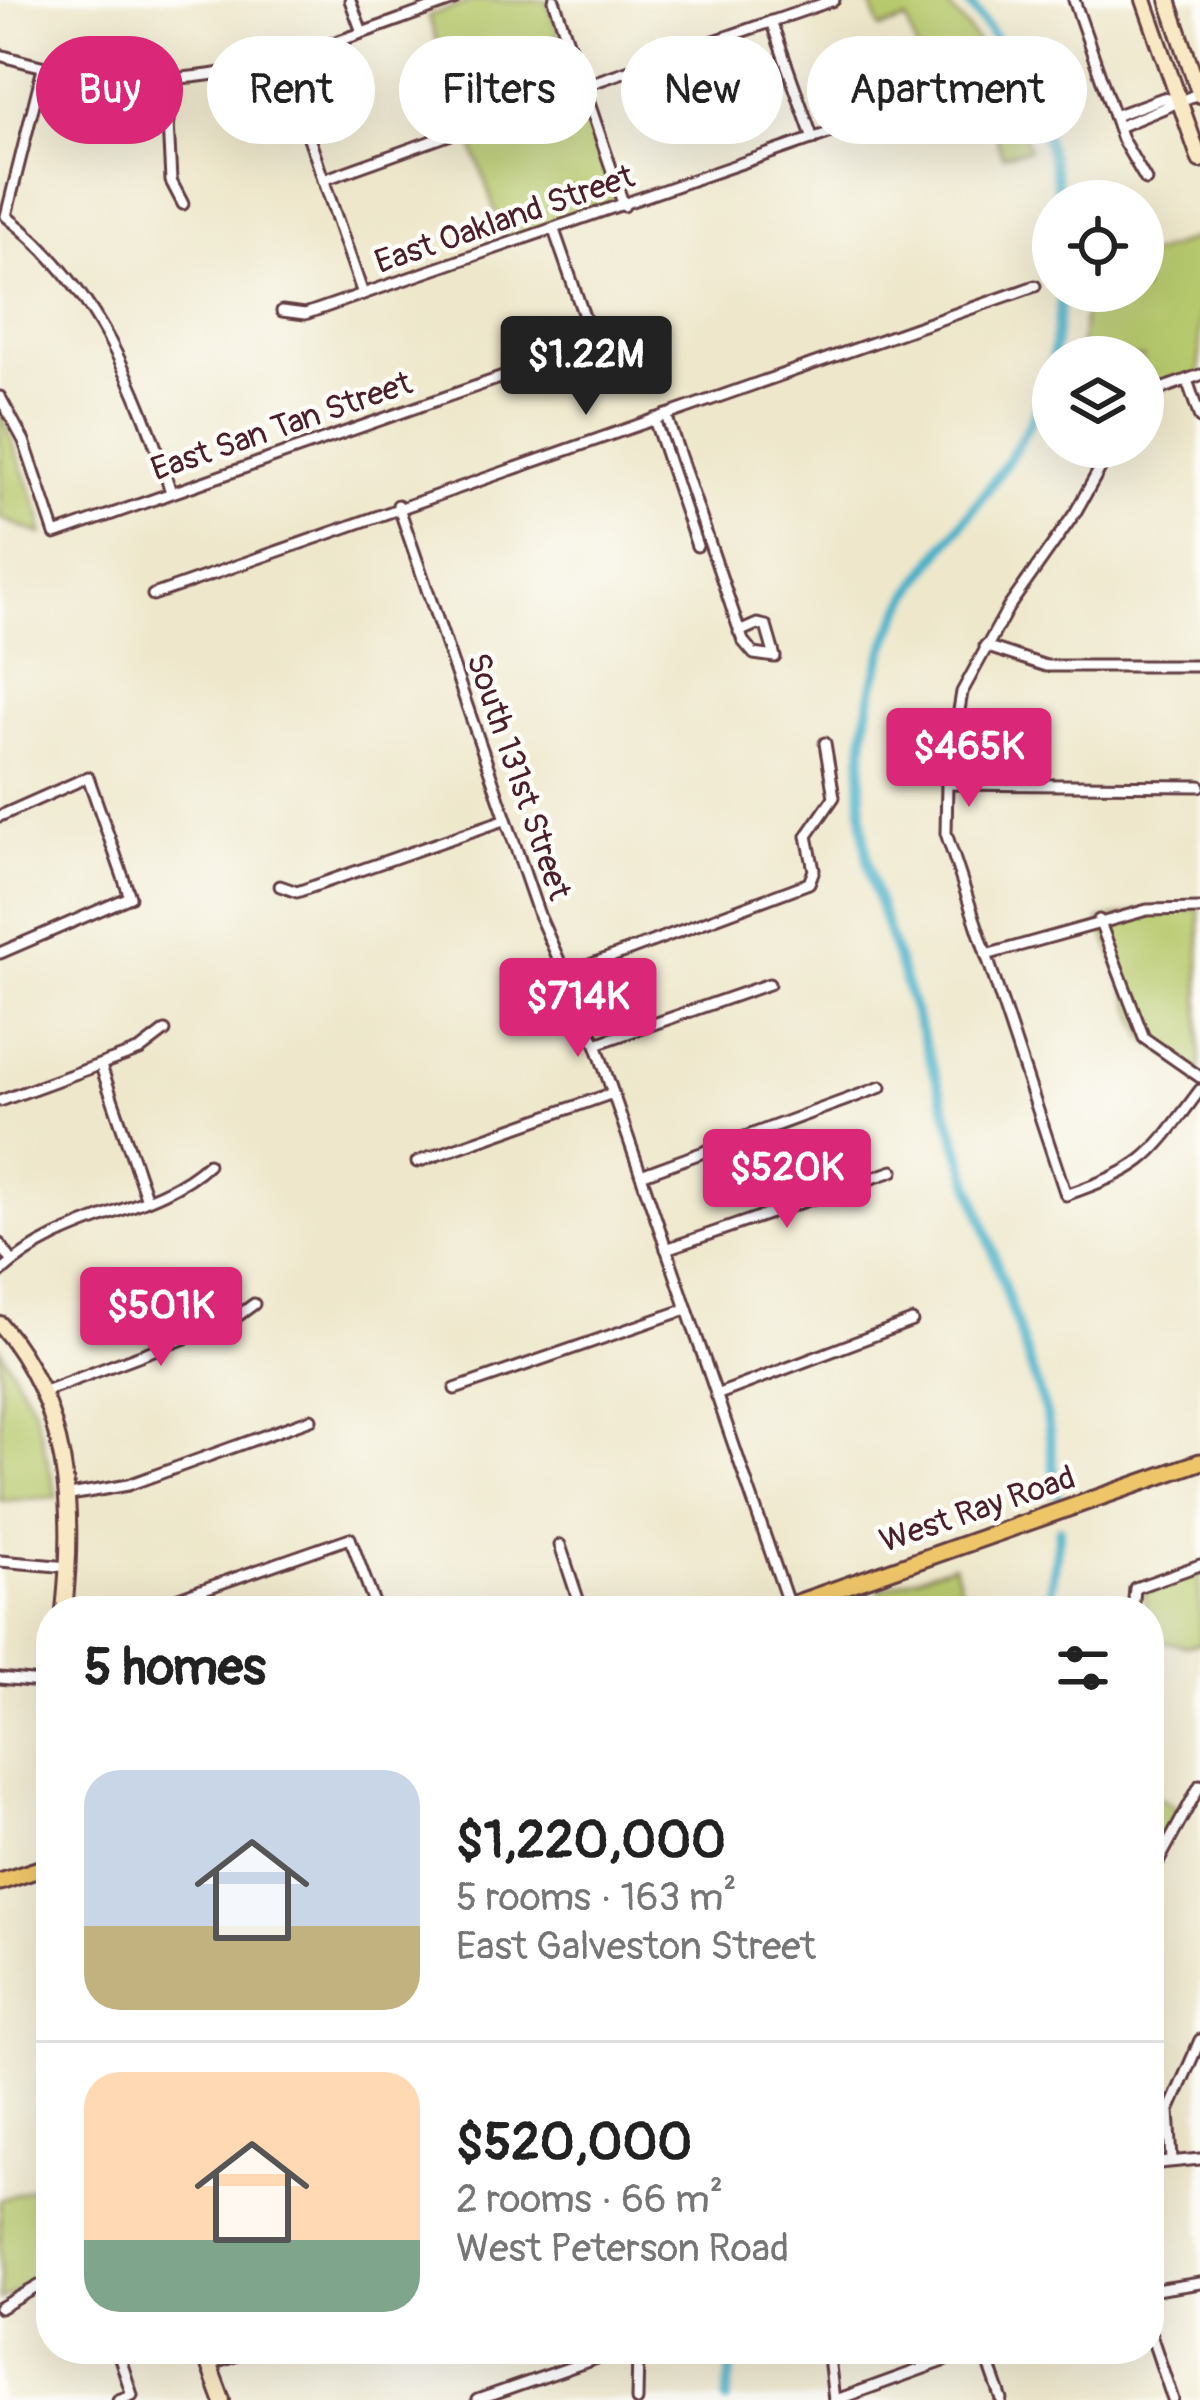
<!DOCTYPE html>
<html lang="en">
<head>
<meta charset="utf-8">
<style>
  :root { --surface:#fff; --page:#f6f6f6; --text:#222; --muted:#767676; --line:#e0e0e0; --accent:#db2777 }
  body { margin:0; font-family:Pangolin,sans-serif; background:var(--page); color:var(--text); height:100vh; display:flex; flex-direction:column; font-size:45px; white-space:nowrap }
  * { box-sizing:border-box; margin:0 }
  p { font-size:39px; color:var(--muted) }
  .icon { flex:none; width:66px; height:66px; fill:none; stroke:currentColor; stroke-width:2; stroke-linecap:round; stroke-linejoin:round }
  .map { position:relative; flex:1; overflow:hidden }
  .panel { position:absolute; left:36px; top:1596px; width:1128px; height:768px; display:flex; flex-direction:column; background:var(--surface); border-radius:48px; box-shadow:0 12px 48px #0002 }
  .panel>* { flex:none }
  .top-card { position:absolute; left:36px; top:36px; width:1128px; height:108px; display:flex; gap:24px }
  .fabs { position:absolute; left:1032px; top:180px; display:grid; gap:24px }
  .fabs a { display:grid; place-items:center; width:132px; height:132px; border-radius:50%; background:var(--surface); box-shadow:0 12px 48px #0002; font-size:60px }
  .price { position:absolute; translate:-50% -102px; padding:0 27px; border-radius:12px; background:var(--accent); color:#fff; font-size:39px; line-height:78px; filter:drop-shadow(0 3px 6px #0008) }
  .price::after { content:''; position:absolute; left:50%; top:72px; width:36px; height:27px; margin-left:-18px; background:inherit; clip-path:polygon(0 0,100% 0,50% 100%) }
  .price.active { background:#222; color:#fff }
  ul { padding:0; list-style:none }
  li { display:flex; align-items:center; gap:36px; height:300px; padding:0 48px }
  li+li { border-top:3px solid var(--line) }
  li span { display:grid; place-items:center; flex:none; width:336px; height:240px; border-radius:36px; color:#555 }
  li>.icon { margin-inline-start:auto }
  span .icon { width:144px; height:144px; fill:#fffc; stroke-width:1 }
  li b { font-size:51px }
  h2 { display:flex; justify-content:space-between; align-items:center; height:144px; padding:0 48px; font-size:51px }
  .pill { padding:0 42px; border-radius:54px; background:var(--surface); box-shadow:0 12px 48px #0002; font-size:42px; line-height:108px }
  .pill.active { background:var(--accent); color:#fff }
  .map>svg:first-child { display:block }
  .green { fill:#b7c96d; stroke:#80744c; stroke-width:3 }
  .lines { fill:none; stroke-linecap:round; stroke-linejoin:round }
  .canal { stroke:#48b0c7; stroke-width:10 }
  .street-casing { stroke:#633d43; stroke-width:15 }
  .secondary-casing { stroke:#633d43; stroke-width:20 }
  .primary-casing { stroke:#633d43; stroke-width:21 }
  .street { stroke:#fff; stroke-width:9 }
  .secondary { stroke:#f8e8c3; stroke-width:14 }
  .primary { stroke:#eec569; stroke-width:15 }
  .labels { text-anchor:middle; stroke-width:9; stroke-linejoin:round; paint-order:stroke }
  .street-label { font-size:33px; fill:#4a1f2b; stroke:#fdfcf7 }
</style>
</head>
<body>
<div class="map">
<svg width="1200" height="2400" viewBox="0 0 1200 2400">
  <rect width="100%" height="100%" fill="#fdfcf7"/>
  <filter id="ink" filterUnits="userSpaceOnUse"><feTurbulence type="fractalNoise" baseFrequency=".00833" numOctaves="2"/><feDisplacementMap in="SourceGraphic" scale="24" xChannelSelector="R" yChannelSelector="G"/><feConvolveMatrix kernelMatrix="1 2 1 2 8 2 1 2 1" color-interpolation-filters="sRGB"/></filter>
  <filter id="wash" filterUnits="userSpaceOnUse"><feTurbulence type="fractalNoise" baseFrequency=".004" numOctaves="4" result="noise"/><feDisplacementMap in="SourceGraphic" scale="48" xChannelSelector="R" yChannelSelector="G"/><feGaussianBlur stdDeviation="2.7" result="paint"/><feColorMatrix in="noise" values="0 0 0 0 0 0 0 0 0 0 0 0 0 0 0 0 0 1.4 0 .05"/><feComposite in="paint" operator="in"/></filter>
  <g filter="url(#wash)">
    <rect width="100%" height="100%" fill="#eee7cb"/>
    <g class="green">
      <polygon points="475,0 547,0 616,201 505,239 428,16"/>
      <path d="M869,0H941C985,40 1011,94 1029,150L1002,155L979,87L963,85L945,69L924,73L907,20L880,29Z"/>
      <polygon points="1200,236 1200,375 1161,389 1143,403 1143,357 1079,357 1087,291 1143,291 1143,257"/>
      <polygon points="0,409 41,516 42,535 0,518"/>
      <polygon points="1200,909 1200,1077 1144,1038 1099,920 1147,910"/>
      <polygon points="0,1348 34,1408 57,1497 0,1501"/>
      <polygon points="954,1564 967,1611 886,1611 879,1590"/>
      <polygon points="1200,1572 1200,1643 1185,1646 1149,1638 1144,1592"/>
      <polygon points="1149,1792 1178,1808 1149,1862"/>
      <polygon points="51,2181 51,2271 0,2301 0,2200"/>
    </g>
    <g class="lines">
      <g class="canal">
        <path d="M966,0C1014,58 1050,126 1060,201"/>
        <polyline points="1053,357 1062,291"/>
        <path d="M1053,358C1034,446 971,507 921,578C861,663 848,790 874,888L1047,1417L1057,1493"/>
        <polyline points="1048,1611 1060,1529"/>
        <polyline points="726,2400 734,2349"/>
      </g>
    </g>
  </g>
  <g filter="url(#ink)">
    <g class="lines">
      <g class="street-casing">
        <g id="street">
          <polyline points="350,0 362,32"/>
          <polyline points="554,0 624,206"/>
          <polyline points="1074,0 1122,139 1146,180"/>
          <polyline points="771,21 813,139"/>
          <path d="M0,55C184,111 283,60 454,0"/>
          <polyline points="282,60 363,294"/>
          <path d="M43,68L6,216C97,287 136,385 171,492"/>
          <polyline points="166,82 171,181 183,204"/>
          <polyline points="583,86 834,0"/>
          <polyline points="1114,116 1163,98 1179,101"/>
          <polyline points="1118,127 1200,93"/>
          <polyline points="323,180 482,123"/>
          <polyline points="282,311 305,314 924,100 942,87"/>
          <polyline points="1187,380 1200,418"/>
          <polyline points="0,397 24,441 55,534 594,345 554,230"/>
          <polyline points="1143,403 1161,389 1200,375"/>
          <polyline points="666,415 743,641 754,654 775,657 766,626 757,624 739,632"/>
          <polyline points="654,419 697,546"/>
          <path d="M1112,447L1075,513L1008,608L962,692L947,784L946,833L1066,1195C1148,1166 1149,1158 1200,1090"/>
          <polyline points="398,505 539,915 596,1044 789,1606"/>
          <polyline points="153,595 1035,286"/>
          <polyline points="985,646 1046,666 1200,666"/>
          <polyline points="947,784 1200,786"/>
          <polyline points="0,816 88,777 130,897 0,953"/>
          <polyline points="280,886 297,892 504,820"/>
          <polyline points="1099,920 1144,1038 1200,1077"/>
          <polyline points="986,955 1147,910 1200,909"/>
          <polyline points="568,973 809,883 814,870 807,836 834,797 825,743"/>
          <polyline points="596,1044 769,984"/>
          <polyline points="101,1066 146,1197"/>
          <polyline points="0,1101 140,1050 165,1031"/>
          <polyline points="417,1162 613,1093"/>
          <polyline points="641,1175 881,1087"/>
          <polyline points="0,1244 12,1261"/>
          <polyline points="666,1249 893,1171"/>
          <path d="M0,1273C65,1213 154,1214 208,1164"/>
          <polyline points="455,1389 687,1309"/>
          <polyline points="42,1392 231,1321 254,1304"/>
          <polyline points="716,1395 912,1321"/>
          <polyline points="70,1495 128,1485 311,1419"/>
          <polyline points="560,1545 582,1611"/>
          <polyline points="0,1561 69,1567"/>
          <polyline points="141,1611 350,1538 377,1611"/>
          <polyline points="1133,1611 1135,1588 1200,1565"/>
          <polyline points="0,1678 51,1683"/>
          <polyline points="1149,1879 1200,1785"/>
          <polyline points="1172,2160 1169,2111 1200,2040"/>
          <polyline points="1149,2164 1200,2159"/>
          <polyline points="1149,2291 1200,2283"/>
          <polyline points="0,2308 51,2279"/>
          <polyline points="1149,2329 1173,2400"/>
          <polyline points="117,2349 132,2395 118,2400"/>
          <polyline points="828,2349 834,2400"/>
          <polyline points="984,2349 1002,2400"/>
          <polyline points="209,2365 256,2349"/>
          <polyline points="477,2400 623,2349"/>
          <polyline points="637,2400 638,2349"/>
          <polyline points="836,2400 977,2349"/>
        </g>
      </g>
      <g class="secondary-casing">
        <g id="secondary">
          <polyline points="1144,0 1200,160"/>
          <polyline points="1168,0 1200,95"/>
          <path d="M0,1324C70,1408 75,1508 64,1611"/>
          <polyline points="203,2349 222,2400"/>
        </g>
      </g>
      <g class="primary-casing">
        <g id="primary">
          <polyline points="774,1611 1200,1462"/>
          <polyline points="0,1882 51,1865"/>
        </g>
      </g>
      <use href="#street" class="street"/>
      <use href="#secondary" class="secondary"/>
      <use href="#primary" class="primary"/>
    </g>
  </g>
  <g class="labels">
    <g class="street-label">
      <text transform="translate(504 218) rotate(-19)" y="12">East Oakland Street</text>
      <text transform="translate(281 425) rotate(-19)" y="12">East San Tan Street</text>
      <text transform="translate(520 776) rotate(71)" y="12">South 131st Street</text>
      <text transform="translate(977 1508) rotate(-19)" y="12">West Ray Road</text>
    </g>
  </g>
</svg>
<div class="fabs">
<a><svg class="icon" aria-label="locate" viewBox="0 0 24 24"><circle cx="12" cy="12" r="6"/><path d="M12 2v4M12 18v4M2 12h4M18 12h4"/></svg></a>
<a><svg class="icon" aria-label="layers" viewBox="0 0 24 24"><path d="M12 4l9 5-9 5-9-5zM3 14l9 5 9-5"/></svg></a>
</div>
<b class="price active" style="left:586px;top:418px">$1.22M</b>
<b class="price" style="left:969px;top:810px">$465K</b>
<b class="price" style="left:578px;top:1060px">$714K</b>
<b class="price" style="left:787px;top:1231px">$520K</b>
<b class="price" style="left:161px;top:1369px">$501K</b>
<div class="top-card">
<a class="pill active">Buy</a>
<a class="pill">Rent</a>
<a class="pill">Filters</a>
<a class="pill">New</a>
<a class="pill">Apartment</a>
</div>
<section class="panel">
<h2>5 homes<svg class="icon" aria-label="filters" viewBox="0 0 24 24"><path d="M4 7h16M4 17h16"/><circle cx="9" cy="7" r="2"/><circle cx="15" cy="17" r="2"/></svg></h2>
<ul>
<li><span style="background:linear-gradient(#c9d6e8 65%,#c2b280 0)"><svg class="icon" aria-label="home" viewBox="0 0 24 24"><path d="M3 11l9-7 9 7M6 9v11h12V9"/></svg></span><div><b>$1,220,000</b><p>5 rooms · 163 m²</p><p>East Galveston Street</p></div></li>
<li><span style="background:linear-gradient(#ffd9b3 70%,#7fa58c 0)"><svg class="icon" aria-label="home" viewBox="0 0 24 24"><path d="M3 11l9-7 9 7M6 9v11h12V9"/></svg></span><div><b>$520,000</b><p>2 rooms · 66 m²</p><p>West Peterson Road</p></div></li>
</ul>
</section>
</div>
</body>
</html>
